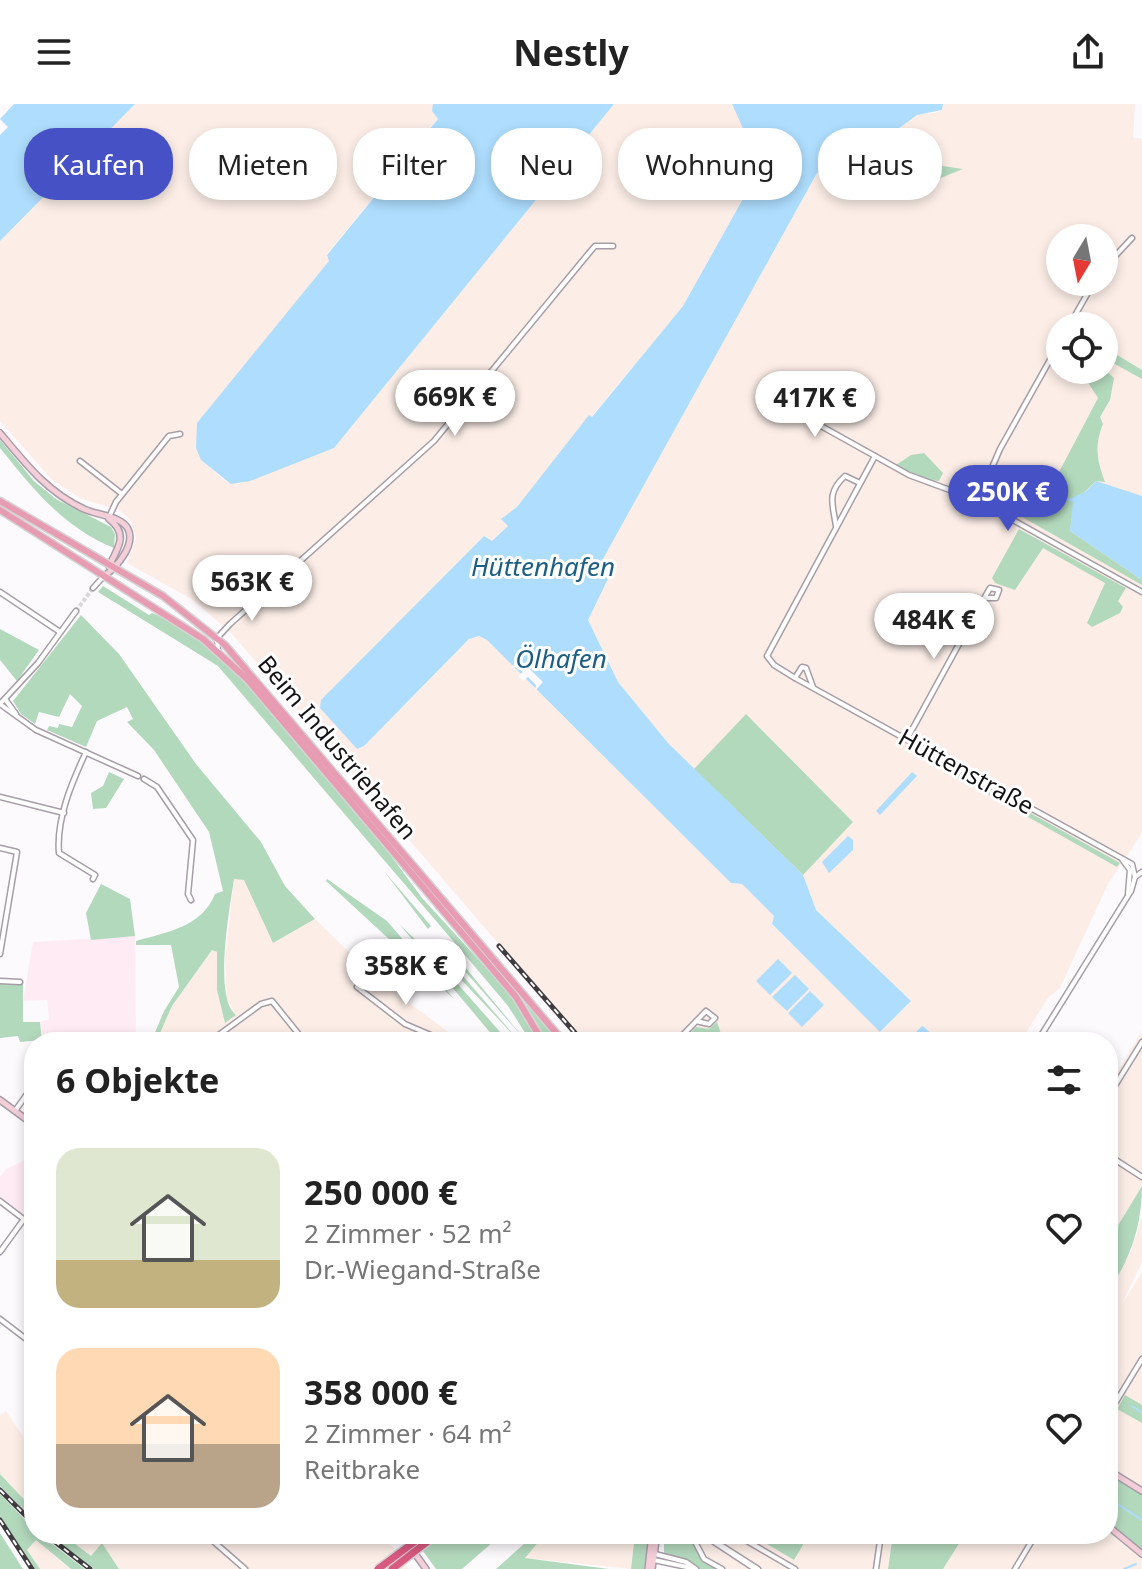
<!DOCTYPE html>
<html lang="de">
<head>
<meta charset="utf-8">
<style>
  :root { --surface:#fff; --page:#f2f2f2; --text:#222; --muted:#767676; --accent:#4751c6 }
  body { margin:0; font-family:"Noto Sans",sans-serif; background:var(--page); color:var(--text); height:100vh; display:flex; flex-direction:column; font-size:30px; white-space:nowrap }
  * { box-sizing:border-box; margin:0 }
  p { font-size:26px; color:var(--muted) }
  .icon { flex:none; width:44px; height:44px; fill:none; stroke:currentColor; stroke-width:2; stroke-linecap:round; stroke-linejoin:round }
  .map { position:relative; flex:1; overflow:hidden }
  .sheet { position:absolute; left:24px; top:928px; width:1094px; height:512px; display:flex; flex-direction:column; background:var(--surface); border-radius:32px; box-shadow:0 4px 12px #0003 }
  .sheet>* { flex:none }
  .banner { position:absolute; left:24px; top:24px; width:1094px; height:72px; display:flex; gap:16px }
  .needle { width:52px; rotate:190deg }
  .buttons { position:absolute; left:1046px; top:120px; display:grid; gap:16px }
  .buttons a { display:grid; place-items:center; width:72px; height:72px; border-radius:50%; background:var(--surface); box-shadow:0 4px 12px #0003; font-size:40px }
  .price { position:absolute; translate:-50% -68px; padding:0 18px; border-radius:28px; background:#fff; color:#222; font-size:26px; line-height:52px; filter:drop-shadow(0 2px 4px #0008) }
  .price::after { content:''; position:absolute; left:50%; top:48px; width:24px; height:18px; margin-left:-12px; background:inherit; clip-path:polygon(0 0,100% 0,50% 100%) }
  .price.current { background:var(--accent); color:#fff }
  ul { padding:0; list-style:none }
  li { display:flex; align-items:center; gap:24px; height:200px; padding:0 32px }
  li span { display:grid; place-items:center; flex:none; width:224px; height:160px; border-radius:24px; color:#555 }
  li>.icon { margin-inline-start:auto }
  span .icon { width:96px; height:96px; fill:#fffc; stroke-width:1 }
  li b { font-size:34px }
  h2 { display:flex; justify-content:space-between; align-items:center; height:96px; padding:0 32px; font-size:34px }
  .pill { padding:0 28px; border-radius:32px; background:var(--surface); box-shadow:0 4px 12px #0003; font-size:28px; line-height:72px }
  .pill.current { background:var(--accent); color:#fff }
  header { display:flex; justify-content:space-between; align-items:center; height:104px; padding:0 32px; background:var(--surface); font-size:36px; font-weight:700 }
  .map>svg:first-child { display:block }
  .industrial { fill:#fceee7; fill-rule:evenodd }
  .education { fill:#ffebf4 }
  .green { fill:#b3d9bd }
  .water { fill:#aeddfd }
  .pier { fill:#fdfafe }
  .lines { fill:none; stroke-linecap:round; stroke-linejoin:round }
  .stream { stroke:#aeddfd; stroke-width:2 }
  .street-tunnel { stroke:#dad7db; stroke-width:4; stroke-dasharray:4 2; stroke-linecap:butt }
  .street-casing { stroke:#a69ea7; stroke-width:7 }
  .secondary-casing { stroke:#a69ea7; stroke-width:8 }
  .primary-casing { stroke:#d5d4d5; stroke-width:9 }
  .street { stroke:#fff; stroke-width:4 }
  .secondary { stroke:#f4ced9; stroke-width:5 }
  .primary { stroke:#e89cb3; stroke-width:6 }
  .rail-casing { stroke:#3f3c3f; stroke-width:5 }
  .rail { stroke:#fff; stroke-width:2; stroke-dasharray:6; stroke-linecap:butt }
  .highway-bridge-casing { stroke:#d5d4d5; stroke-width:10; stroke-linecap:butt }
  .highway-bridge { stroke:#d95a81; stroke-width:7 }
  .labels { text-anchor:middle; stroke-width:6; stroke-linejoin:round; paint-order:stroke }
  .street-label { font-size:24px; fill:#151215; stroke:#fff }
  .water-label { font-size:26px; font-style:italic; fill:#1c5e84; stroke:#fff }
</style>
</head>
<body>
<header><svg class="icon" aria-label="menu" viewBox="0 0 24 24"><path d="M4 6h16M4 12h16M4 18h16"/></svg>Nestly<svg class="icon" aria-label="share" viewBox="0 0 24 24"><path d="M12 15V3M7 8l5-5 5 5M5 13v7h14v-7"/></svg></header>
<div class="map">
<svg width="1142" height="1465" viewBox="0 0 1142 1465">
  <rect width="100%" height="100%" fill="#fdfafe"/>
  <g class="industrial">
    <path d="M135,0H433L439,13L327,150L329,157L201,356L224,376L239,380L334,344L614,0H732L756,48L764,56L683,202L517,403L502,414L508,422L492,437L484,432L370,547L402,604L469,535L479,532L487,536L731,779L742,780L774,812L772,821L881,928L911,897L815,806L803,771L668,639L618,578L588,516L611,470L598,462L817,69L865,53L883,36L880,32L887,26L891,30L917,10L935,9L942,6L943,0H1135L1133,34L1142,35V729L1108,780L1060,884L1048,894L1020,938H583L231,529L193,496L127,459L136,435L131,417L119,406L82,395L53,377L0,317V137ZM1060,134H1104V178H1060ZM1060,222H1104V266H1060Z"/>
    <polygon points="234,775 244,775 273,839 315,815 377,875 462,938 156,938 172,902 212,846 217,848 217,886 225,918 235,911 227,894 225,855"/>
    <polygon points="1142,927 1142,1082 1108,1138 1108,983"/>
    <polygon points="1142,1113 1142,1158 1122,1200 1142,1168 1142,1465 943,1465 965,1430 1108,1430 1108,1187 1131,1147"/>
    <polygon points="6,1307 34,1349 34,1406 0,1370 0,1311"/>
    <polygon points="62,1430 346,1430 353,1438 362,1430 373,1430 379,1436 384,1431 409,1465 119,1465 102,1439 92,1453"/>
    <polygon points="545,1430 635,1430 631,1465 524,1454"/>
    <polygon points="688,1430 893,1430 888,1465 718,1465 703,1456"/>
    <polygon points="36,1436 66,1462 71,1465 40,1465 27,1446"/>
  </g>
  <g class="education">
    <polygon points="135,832 136,938 44,938 40,918 49,915 47,896 23,897 33,838"/>
    <polygon points="34,1052 34,1119 0,1092 0,1073 6,1065"/>
  </g>
  <g class="green">
    <polygon points="929,60 963,65 916,84 889,69 909,61"/>
    <polygon points="1104,243 1142,266 1142,275 1104,254"/>
    <path d="M1104,265L1114,274L1110,296L1100,313L1103,320C1094,343 1097,356 1105,378L1096,377L1074,398L1070,427L1142,476V481L992,396L996,383L1003,380L1038,400L1055,389L1059,368L1098,294L1080,266Z"/>
    <path d="M0,336L34,377L56,395L111,423L115,430L114,444C64,424 33,385 0,344Z"/>
    <polygon points="924,349 943,369 939,377 927,376 896,361 911,351"/>
    <polygon points="1019,425 1126,484 1118,497 1123,503 1120,509 1092,523 1087,519 1105,479 1043,444 1015,486 995,479 992,474"/>
    <polygon points="103,482 149,511 152,509 174,518 207,541 247,581 389,749 422,794 512,892 540,938 531,938 508,902 454,838 218,562 98,488"/>
    <path d="M81,511L119,550L196,660L261,738L285,782L315,815L273,839L244,776L234,775C230,803 213,893 236,911L225,919L217,886V848L212,846L172,902L156,938H151L164,907L179,883L171,841H136V837C167,828 202,823 215,790L223,787L209,728L154,646L127,618L133,615L127,603L97,617L86,643L47,626L49,622L58,624L59,620L72,623L82,602L70,590L59,613L39,608L35,620L21,610L13,597Z"/>
    <polygon points="0,525 39,546 17,577 0,556"/>
    <polygon points="746,610 853,718 803,771 694,665"/>
    <polygon points="928,652 1120,759 1117,763 925,655"/>
    <polygon points="109,668 124,675 106,704 93,705 91,689 103,682"/>
    <polygon points="396,748 397,747 560,938 548,938 523,896"/>
    <polygon points="384,767 431,822 428,825"/>
    <polygon points="327,775 387,817 454,895 326,777"/>
    <polygon points="101,780 130,795 135,832 91,836 86,809"/>
    <polygon points="400,821 433,852 509,938 498,938"/>
    <polygon points="451,846 526,937 448,848"/>
    <polygon points="456,864 520,938 453,867"/>
    <polygon points="0,880 23,880 23,918 40,918 42,936 20,938 18,932 0,934"/>
    <polygon points="717,918 721,930 706,938 682,938 696,923 709,925"/>
    <path d="M1142,1082C1142,1120 1131,1155 1108,1187V1138Z"/>
    <polygon points="1125,1291 1142,1301 1142,1319 1117,1305"/>
    <polygon points="0,1370 34,1406 34,1417 0,1382"/>
    <polygon points="1108,1370 1142,1391 1142,1447 1108,1420"/>
    <polygon points="0,1390 34,1425 34,1430 39,1430 85,1465 71,1465 36,1436 27,1446 40,1465 34,1465 0,1412"/>
    <polygon points="0,1429 23,1465 0,1465"/>
    <polygon points="48,1430 62,1430 91,1452 102,1439 119,1465 94,1465"/>
    <polygon points="445,1430 502,1430 462,1465 436,1465 423,1447"/>
    <polygon points="535,1430 545,1430 525,1454 609,1465 496,1465"/>
    <polygon points="635,1430 649,1430 645,1465 631,1465"/>
    <polygon points="664,1430 688,1430 703,1456 718,1465 700,1465 664,1449"/>
    <polygon points="750,1430 803,1430 803,1441 794,1456"/>
    <polygon points="893,1430 965,1430 943,1465 888,1465"/>
  </g>
  <g class="water">
    <polygon points="14,0 135,0 0,137 0,31 8,23 0,15"/>
    <polygon points="433,0 614,0 334,344 250,377 231,380 201,356 196,344 197,319 329,157 327,151 438,15 432,7"/>
    <polygon points="732,0 943,0 942,6 917,11 891,30 887,26 880,32 883,36 865,53 817,69 599,462 611,469 588,516 618,578 668,639 803,771 816,806 911,897 880,928 772,820 774,812 742,780 731,779 487,536 479,532 469,535 364,642 357,645 320,604 321,596 484,432 492,437 508,422 501,415 517,403 589,311 592,313 683,202 764,57 755,51"/>
    <polygon points="1096,377 1142,392 1142,476 1070,427 1073,398 1066,396 1085,388"/>
    <polygon points="912,668 917,672 880,711 876,707"/>
    <polygon points="848,732 853,736 853,746 829,769 822,758"/>
    <polygon points="778,855 792,869 770,891 756,877"/>
    <polygon points="795,871 809,885 787,907 772,893"/>
    <polygon points="810,887 824,901 802,923 788,909"/>
    <polygon points="922,922 924,923 940,938 920,938 914,930"/>
  </g>
  <polygon class="pier" points="519,555 543,578 535,587 536,581 528,573 523,577 518,572 523,568 517,563 511,564"/>
  <g class="lines">
    <g class="stream">
      <polyline points="1132,1302 1141,1308"/>
      <polyline points="1108,1394 1142,1416"/>
      <polyline points="1124,1465 1136,1460"/>
    </g>
    <polyline class="street-tunnel" points="76,507 93,484"/>
    <g class="street-casing">
      <g id="street">
        <polyline points="1104,164 1132,134"/>
        <polyline points="1069,222 1094,178"/>
        <polyline points="760,288 909,371 977,396 1142,488"/>
        <polyline points="875,352 767,552 774,561 795,574 1132,760 1135,773 1131,787 1037,938"/>
        <polyline points="80,357 122,390"/>
        <polyline points="978,396 1000,345 1060,238"/>
        <polyline points="109,413 116,398 169,332 180,330"/>
        <path d="M836,422C833,401 826,389 845,372L860,379"/>
        <polyline points="93,484 104,472"/>
        <polyline points="0,488 60,528"/>
        <polyline points="218,546 217,534 230,520 434,337 589,149 595,142 613,142"/>
        <polyline points="795,574 802,563 806,564 813,583"/>
        <polyline points="5,595 16,610"/>
        <polyline points="0,600 36,626 138,672"/>
        <polyline points="0,600 38,559 76,507"/>
        <polyline points="907,635 982,498 990,484 999,486 996,494 985,494"/>
        <path d="M86,648C72,678 56,715 59,749L95,771L93,775"/>
        <polyline points="144,675 157,683 193,736 188,790 191,796"/>
        <polyline points="0,693 64,709"/>
        <polyline points="0,744 17,748 0,850"/>
        <polyline points="1122,755 1130,766 1128,790"/>
        <polyline points="1135,773 1142,768"/>
        <polyline points="0,877 20,878"/>
        <polyline points="357,883 405,920 447,938"/>
        <polyline points="209,938 261,900 272,897 305,938"/>
        <polyline points="676,938 706,907 715,914 709,920 696,917"/>
        <polyline points="32,962 34,969"/>
        <polyline points="1108,993 1142,938"/>
        <polyline points="15,1007 34,980"/>
        <polyline points="1108,1051 1142,1073"/>
        <polyline points="0,1097 34,1123"/>
        <polyline points="0,1148 24,1115"/>
        <polyline points="0,1215 34,1241"/>
        <polyline points="1108,1311 1142,1255"/>
        <polyline points="205,1430 245,1465"/>
        <polyline points="691,1430 704,1455 722,1465"/>
        <polyline points="702,1430 755,1465"/>
        <polyline points="735,1430 795,1465"/>
        <polyline points="722,1442 758,1465"/>
        <polygon points="655,1450 686,1458 696,1465 654,1456 650,1452"/>
        <polyline points="876,1465 881,1430"/>
        <polyline points="1015,1465 1036,1430"/>
      </g>
    </g>
    <g class="secondary-casing">
      <g id="secondary">
        <path d="M0,329C25,359 47,388 84,405C96,411 122,412 128,425C136,441 116,464 104,472"/>
        <path d="M109,462C118,444 129,430 109,415"/>
        <polyline points="0,996 34,1021"/>
        <polyline points="1108,1366 1142,1387"/>
        <polyline points="1108,1422 1142,1450"/>
        <polyline points="401,1430 426,1465"/>
        <polyline points="648,1465 652,1430"/>
        <polyline points="652,1465 657,1430"/>
      </g>
    </g>
    <g class="primary-casing">
      <g id="primary">
        <polyline points="0,397 163,492 225,541 564,938"/>
        <polyline points="0,406 203,535 247,575 516,893 543,938"/>
      </g>
    </g>
    <use href="#street" class="street"/>
    <use href="#secondary" class="secondary"/>
    <use href="#primary" class="primary"/>
    <g class="rail-casing">
      <g id="rail">
        <polyline points="499,842 583,938"/>
        <polyline points="0,1386 34,1420"/>
        <polyline points="0,1416 32,1465"/>
        <polyline points="45,1430 90,1465"/>
      </g>
    </g>
    <use href="#rail" class="rail"/>
    <g class="highway-bridge-casing">
      <g id="highway-bridge">
        <polyline points="378,1465 425,1430"/>
        <polyline points="392,1465 436,1431"/>
      </g>
    </g>
    <use href="#highway-bridge" class="highway-bridge"/>
  </g>
  <g class="labels">
    <g class="street-label">
      <text transform="translate(337 644) rotate(50)" y="8">Beim Industriehafen</text>
      <text transform="translate(966 668) rotate(29)" y="8">Hüttenstraße</text>
    </g>
    <g class="water-label">
      <text x="543" y="472">Hüttenhafen</text>
      <text x="561" y="564">Ölhafen</text>
    </g>
  </g>
</svg>
<div class="buttons">
<a><svg class="needle" viewBox="-14 -14 28 28"><path d="M0-13l5 13h-10z" fill="#e53935"/><path d="M0 13l5-13h-10z" fill="#767676"/></svg></a>
<a><svg class="icon" aria-label="locate" viewBox="0 0 24 24"><circle cx="12" cy="12" r="6"/><path d="M12 2v4M12 18v4M2 12h4M18 12h4"/></svg></a>
</div>
<b class="price" style="left:455px;top:334px">669K €</b>
<b class="price" style="left:815px;top:335px">417K €</b>
<b class="price current" style="left:1008px;top:429px">250K €</b>
<b class="price" style="left:252px;top:519px">563K €</b>
<b class="price" style="left:934px;top:557px">484K €</b>
<b class="price" style="left:406px;top:903px">358K €</b>
<div class="banner">
<a class="pill current">Kaufen</a>
<a class="pill">Mieten</a>
<a class="pill">Filter</a>
<a class="pill">Neu</a>
<a class="pill">Wohnung</a>
<a class="pill">Haus</a>
</div>
<section class="sheet">
<h2>6 Objekte<svg class="icon" aria-label="filters" viewBox="0 0 24 24"><path d="M4 7h16M4 17h16"/><circle cx="9" cy="7" r="2"/><circle cx="15" cy="17" r="2"/></svg></h2>
<ul>
<li><span style="background:linear-gradient(#dfe7d0 70%,#c2b280 0)"><svg class="icon" aria-label="home" viewBox="0 0 24 24"><path d="M3 11l9-7 9 7M6 9v11h12V9"/></svg></span><div><b>250 000 €</b><p>2 Zimmer · 52 m²</p><p>Dr.-Wiegand-Straße</p></div><svg class="icon" aria-label="heart" viewBox="0 0 24 24"><path d="M12 20l-8-8c-3-5 5-10 8-4 3-6 11-1 8 4z"/></svg></li>
<li><span style="background:linear-gradient(#ffd9b3 60%,#b9a48a 0)"><svg class="icon" aria-label="home" viewBox="0 0 24 24"><path d="M3 11l9-7 9 7M6 9v11h12V9"/></svg></span><div><b>358 000 €</b><p>2 Zimmer · 64 m²</p><p>Reitbrake</p></div><svg class="icon" aria-label="heart" viewBox="0 0 24 24"><path d="M12 20l-8-8c-3-5 5-10 8-4 3-6 11-1 8 4z"/></svg></li>
</ul>
</section>
</div>
</body>
</html>
